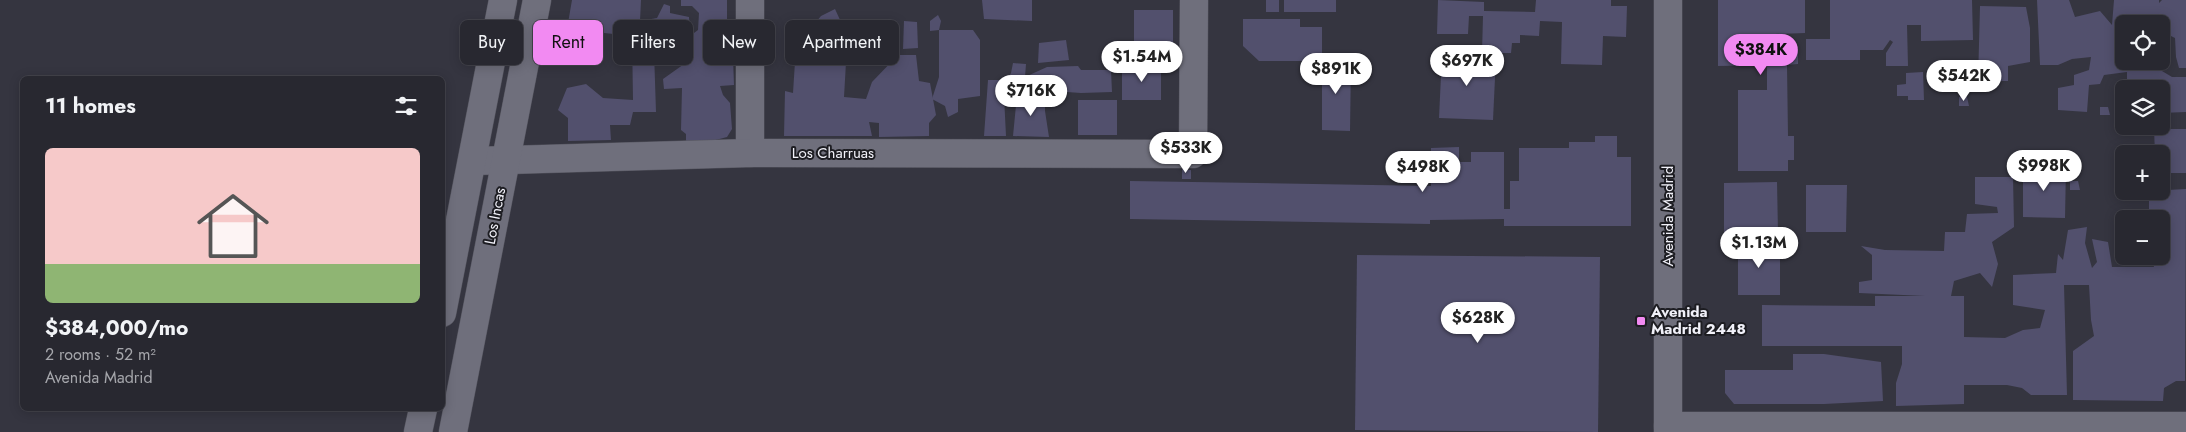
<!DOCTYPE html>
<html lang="en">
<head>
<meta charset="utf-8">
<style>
  :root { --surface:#282830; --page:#34343c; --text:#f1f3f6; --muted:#a5a6ab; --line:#44444c; --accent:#f28af2 }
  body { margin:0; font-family:Jost,sans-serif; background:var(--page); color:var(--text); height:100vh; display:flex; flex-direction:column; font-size:19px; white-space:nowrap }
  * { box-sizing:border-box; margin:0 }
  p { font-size:16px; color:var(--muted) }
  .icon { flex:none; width:28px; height:28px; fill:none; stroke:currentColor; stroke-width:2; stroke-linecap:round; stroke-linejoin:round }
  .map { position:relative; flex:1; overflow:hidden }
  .panel { position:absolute; left:20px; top:76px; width:425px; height:335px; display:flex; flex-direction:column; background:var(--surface); border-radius:8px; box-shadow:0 2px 12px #0003,0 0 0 1px var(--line) }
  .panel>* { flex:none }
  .guide { position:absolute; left:460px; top:20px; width:475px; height:45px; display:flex; gap:10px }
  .tools { position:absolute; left:2115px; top:15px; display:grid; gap:10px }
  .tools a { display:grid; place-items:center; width:55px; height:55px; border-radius:8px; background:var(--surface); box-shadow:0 2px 12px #0003,0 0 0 1px var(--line); font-size:25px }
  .price { position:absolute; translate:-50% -42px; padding:0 11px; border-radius:18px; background:#fff; color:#222; font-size:16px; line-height:32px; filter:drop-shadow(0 1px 2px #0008) }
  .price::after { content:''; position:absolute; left:50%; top:30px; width:15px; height:11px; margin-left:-8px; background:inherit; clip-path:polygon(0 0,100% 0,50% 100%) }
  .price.on { background:var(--accent); color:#111 }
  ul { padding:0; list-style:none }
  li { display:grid; align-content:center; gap:10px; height:265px; padding:0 25px }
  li+li { border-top:1px solid var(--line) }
  li span { display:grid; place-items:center; height:155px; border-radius:8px; color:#555 }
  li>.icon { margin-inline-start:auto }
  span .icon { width:90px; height:90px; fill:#fffc; stroke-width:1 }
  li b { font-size:21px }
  h2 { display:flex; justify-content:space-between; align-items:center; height:60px; padding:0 25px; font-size:21px }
  .chip { padding:0 18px; border-radius:8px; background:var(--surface); box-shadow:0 2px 12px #0003,0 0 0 1px var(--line); font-size:18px; line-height:45px }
  .chip.on { background:var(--accent); color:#111 }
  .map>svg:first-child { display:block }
  .building { fill:#52506d }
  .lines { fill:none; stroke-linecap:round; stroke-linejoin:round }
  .street-casing { stroke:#54545e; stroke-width:29 }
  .secondary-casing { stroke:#54545e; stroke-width:29 }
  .street { stroke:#6f6f7c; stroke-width:28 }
  .secondary { stroke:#6f6f7c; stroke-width:28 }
  .poi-dot { fill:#f28af2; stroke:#1d1d22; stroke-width:2 }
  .labels { text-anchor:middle; stroke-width:4; stroke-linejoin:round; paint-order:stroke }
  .street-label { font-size:15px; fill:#f1f1f9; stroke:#1d1d22 }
  .poi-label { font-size:15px; font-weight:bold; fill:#f1f1f9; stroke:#1d1d22; text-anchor:start }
</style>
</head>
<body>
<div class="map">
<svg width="2186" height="432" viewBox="0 0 2186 432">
  <rect width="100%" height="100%" fill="#353540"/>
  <g class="building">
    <polygon points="572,0 641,0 640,21 657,18 664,4 670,6 670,13 689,17 690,36 670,35 666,51 654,51 656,112 633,112 630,125 610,125 611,140 568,141 568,118 558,110 567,88 586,84 603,98 633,100 632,36 567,29"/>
    <polygon points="681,0 727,0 727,30 734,46 733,57 734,85 720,86 723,95 730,103 732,129 727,137 712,141 686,141 686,134 681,130 682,88 664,89 663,79 694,57 690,36 698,30 699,13 692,6 681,6"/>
    <polygon points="982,0 1032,0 1032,21 984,19"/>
    <rect x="1266" y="0" width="13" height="12"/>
    <rect x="1284" y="0" width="52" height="12"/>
    <polygon points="1438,0 1484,2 1484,11 1535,12 1536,0 1611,0 1611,6 1627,6 1626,37 1603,36 1602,65 1561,64 1562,22 1540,21 1539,36 1520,35 1520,43 1512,43 1511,53 1482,53 1483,16 1469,16 1468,34 1437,34"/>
    <polygon points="1718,0 1805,0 1805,33 1775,34 1776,51 1798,51 1798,64 1787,65 1788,136 1794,136 1794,160 1788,160 1788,171 1738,171 1738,90 1767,90 1767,65 1718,66"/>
    <polygon points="1830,0 1972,0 1973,40 1921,41 1921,25 1907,25 1908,66 1886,66 1886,53 1893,42 1890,40 1883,50 1860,50 1860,60 1806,60 1806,39 1830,39"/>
    <polygon points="2037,0 2069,0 2075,17 2100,11 2112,25 2114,0 2159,0 2159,3 2162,0 2186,0 2186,68 2179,68 2176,57 2175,38 2161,31 2161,24 2124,24 2124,61 2162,61 2162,71 2172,77 2186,77 2186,112 2161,113 2161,89 2127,89 2127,72 2104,75 2100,84 2089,85 2087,112 2058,110 2058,88 2074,85 2074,75 2089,70 2091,57 2072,59 2058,65 2040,65"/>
    <polygon points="1980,6 2026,7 2030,28 2030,62 2008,66 2008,81 1978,81"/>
    <polygon points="835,9 841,22 863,25 864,41 858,46 847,45 844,97 866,99 872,82 898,55 916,55 919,81 930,83 936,115 929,123 929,136 879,137 879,123 869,122 872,136 784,136 785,91 793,93 796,46 821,16"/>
    <rect x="1134" y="10" width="39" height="35"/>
    <polygon points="938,15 941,21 939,30 930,31 930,21"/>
    <polygon points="1243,19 1300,19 1300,27 1322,27 1322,55 1314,55 1314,61 1259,61 1243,46"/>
    <polygon points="904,21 917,22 918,48 903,49"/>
    <polygon points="939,30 973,30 980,40 980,96 958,99 958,112 948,117 945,106 932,99 939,77"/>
    <polygon points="893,36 891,48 873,48 872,39"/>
    <polygon points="1066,40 1069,60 1038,63 1039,43"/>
    <polygon points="1442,54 1496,57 1493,120 1439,118"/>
    <polygon points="1322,60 1351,60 1350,131 1322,130"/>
    <polygon points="1013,63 1026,64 1025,77 1047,67 1078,66 1081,70 1111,70 1112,92 1081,93 1025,89 1025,77 1015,80 1013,88 1004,96 1006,136 984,136 988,80 1007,80 1011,73"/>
    <rect x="1122" y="65" width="39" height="35"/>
    <polygon points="1923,72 1924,100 1908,100 1908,96 1897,96 1897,85 1906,84 1906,73"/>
    <polygon points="1017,95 1045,95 1045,111 1049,137 1013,136"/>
    <polygon points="1959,97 1967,97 1969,106 1959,106"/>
    <rect x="1078" y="100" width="39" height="35"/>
    <polygon points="2100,107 2108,107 2110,115 2100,115"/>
    <polygon points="2154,129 2186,129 2186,173 2161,173 2161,154 2155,154"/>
    <polygon points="1595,136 1617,136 1617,157 1631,157 1631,226 1504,226 1504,219 1430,220 1430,224 1130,219 1130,181 1431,186 1431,148 1459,147 1459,162 1471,162 1471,152 1504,152 1504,209 1510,209 1510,181 1519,181 1519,148 1569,148 1569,142 1595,142"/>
    <polygon points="2023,167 2066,167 2065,218 2023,217"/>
    <polygon points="1182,169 1191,170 1191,179 1182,179"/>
    <polygon points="1975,177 2013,177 2014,227 1992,242 1998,264 1992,287 1980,273 1954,281 1951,296 1964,296 1964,337 2005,338 2023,330 2040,328 2045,310 2013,305 2013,275 2056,273 2058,254 2063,260 2068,230 2087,227 2085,243 2092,268 2097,262 2092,239 2108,242 2112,267 2154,267 2151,256 2161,256 2161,219 2149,219 2149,191 2186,189 2185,381 2176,381 2164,388 2163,401 2073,400 2073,351 2094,336 2091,320 2089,285 2064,285 2067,395 2031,395 2022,388 2007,385 1964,385 1964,404 1896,406 1896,383 1902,364 1902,346 1762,346 1762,305 1875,306 1875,296 1925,296 1859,293 1859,282 1872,280 1872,255 1861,246 1885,250 1944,251 1945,232 1965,232 1967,214 1998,213 1997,207 1975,204"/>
    <polygon points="2070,181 2078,181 2080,190 2070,190"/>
    <polygon points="1777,182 1778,233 1724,234 1724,183"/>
    <polygon points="1806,185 1847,185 1846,232 1806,232"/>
    <rect x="1738" y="244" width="42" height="51"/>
    <polygon points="1357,255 1600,257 1598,432 1355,430"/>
    <polygon points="1793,354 1824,354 1881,362 1883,401 1824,404 1734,404 1725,393 1725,370 1793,370"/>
  </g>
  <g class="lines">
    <g class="street-casing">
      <g id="street">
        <polyline points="750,0 750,153"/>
        <polyline points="473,161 750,153 1193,154 1194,0"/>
        <polyline points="442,313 503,0"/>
        <polyline points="1668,426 2186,426"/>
        <polyline points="418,432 423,409"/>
        <polyline points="453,432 537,0"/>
      </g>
    </g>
    <g class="secondary-casing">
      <polyline id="secondary" points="1668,0 1668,432"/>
    </g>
    <use href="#street" class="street"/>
    <use href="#secondary" class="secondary"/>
  </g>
  <rect class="poi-dot" x="1636" y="316" width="10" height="10" rx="2.5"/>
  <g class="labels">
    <g class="street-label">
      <text x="833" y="158">Los Charruas</text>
      <text transform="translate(495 216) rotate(-79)" y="5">Los Incas</text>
      <text transform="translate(1668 216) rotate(-90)" y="5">Avenida Madrid</text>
    </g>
    <g class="poi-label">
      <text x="1651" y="317">Avenida<tspan x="1651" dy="17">Madrid 2448</tspan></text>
    </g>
  </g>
</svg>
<div class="tools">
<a><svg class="icon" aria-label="locate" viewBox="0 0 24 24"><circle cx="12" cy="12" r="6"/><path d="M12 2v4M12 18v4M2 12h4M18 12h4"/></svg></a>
<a><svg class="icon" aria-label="layers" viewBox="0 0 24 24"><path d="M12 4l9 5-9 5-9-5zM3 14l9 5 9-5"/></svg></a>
<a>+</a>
<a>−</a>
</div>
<b class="price on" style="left:1761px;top:76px">$384K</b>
<b class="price" style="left:1142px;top:83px">$1.54M</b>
<b class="price" style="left:1467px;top:87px">$697K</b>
<b class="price" style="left:1336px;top:95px">$891K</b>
<b class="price" style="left:1964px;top:102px">$542K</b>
<b class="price" style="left:1031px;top:117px">$716K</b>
<b class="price" style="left:1186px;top:174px">$533K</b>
<b class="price" style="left:2044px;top:192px">$998K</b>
<b class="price" style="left:1423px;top:193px">$498K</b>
<b class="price" style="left:1759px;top:269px">$1.13M</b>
<b class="price" style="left:1478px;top:344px">$628K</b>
<div class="guide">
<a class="chip">Buy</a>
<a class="chip on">Rent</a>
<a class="chip">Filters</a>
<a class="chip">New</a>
<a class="chip">Apartment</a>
</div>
<section class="panel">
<h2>11 homes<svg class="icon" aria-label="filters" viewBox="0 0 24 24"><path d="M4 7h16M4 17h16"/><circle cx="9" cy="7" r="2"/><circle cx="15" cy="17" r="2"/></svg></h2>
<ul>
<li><span style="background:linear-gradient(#f6c9c9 75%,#8fb573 0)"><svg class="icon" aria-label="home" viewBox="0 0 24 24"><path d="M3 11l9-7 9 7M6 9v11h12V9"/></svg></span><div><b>$384,000/mo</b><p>2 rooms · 52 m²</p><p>Avenida Madrid</p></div></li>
</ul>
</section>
</div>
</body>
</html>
